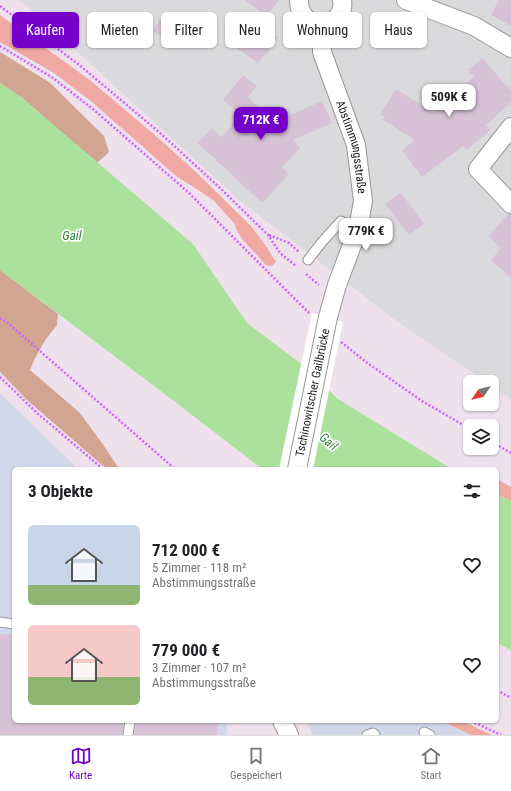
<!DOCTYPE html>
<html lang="de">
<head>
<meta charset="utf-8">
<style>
  :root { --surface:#fff; --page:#f2f2f2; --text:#202124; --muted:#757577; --line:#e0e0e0; --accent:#7400c9 }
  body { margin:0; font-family:"Roboto Condensed",sans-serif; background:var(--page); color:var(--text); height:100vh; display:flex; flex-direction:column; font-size:15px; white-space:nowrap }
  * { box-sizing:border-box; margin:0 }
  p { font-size:13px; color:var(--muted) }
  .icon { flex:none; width:22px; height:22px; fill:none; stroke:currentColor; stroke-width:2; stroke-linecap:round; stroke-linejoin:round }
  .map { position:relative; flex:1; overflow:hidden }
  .details { position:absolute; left:12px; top:467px; width:487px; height:256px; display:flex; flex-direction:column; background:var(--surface); border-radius:6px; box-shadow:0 1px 3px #0004 }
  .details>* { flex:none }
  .top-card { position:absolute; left:12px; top:12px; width:487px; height:36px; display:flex; gap:8px }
  .needle { width:26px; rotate:235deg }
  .tools { position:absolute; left:463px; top:375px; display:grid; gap:8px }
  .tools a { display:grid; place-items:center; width:36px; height:36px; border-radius:6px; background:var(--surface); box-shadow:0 1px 3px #0004; font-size:20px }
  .price { position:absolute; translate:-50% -34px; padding:0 9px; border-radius:8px; background:#fff; color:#222; font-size:13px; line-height:26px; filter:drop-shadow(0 1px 2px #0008) }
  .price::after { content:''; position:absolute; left:50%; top:24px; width:12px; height:9px; margin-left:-6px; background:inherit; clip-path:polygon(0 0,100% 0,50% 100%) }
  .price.selected { background:var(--accent); color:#fff }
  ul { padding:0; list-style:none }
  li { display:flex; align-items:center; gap:12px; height:100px; padding:0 16px }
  li span { display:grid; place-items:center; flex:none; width:112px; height:80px; border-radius:6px; color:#555 }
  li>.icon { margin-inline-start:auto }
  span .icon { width:48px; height:48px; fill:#fffc; stroke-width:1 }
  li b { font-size:17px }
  h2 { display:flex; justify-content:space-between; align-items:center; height:48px; padding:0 16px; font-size:17px }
  .chip { padding:0 14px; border-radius:6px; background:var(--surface); box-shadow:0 1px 3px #0004; font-size:14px; line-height:36px }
  .chip.selected { background:var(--accent); color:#fff }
  .tab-bar { display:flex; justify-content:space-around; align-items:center; height:56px; border-top:1px solid var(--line); background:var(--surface); font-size:11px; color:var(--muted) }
  .tab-bar a { display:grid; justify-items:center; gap:2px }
  .tab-bar .selected { color:var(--accent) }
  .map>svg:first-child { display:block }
  .residential { fill:#dad9db }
  .industrial { fill:#d2d8e9 }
  .grass { fill:#efa8a2 }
  .forest { fill:#d2a492 }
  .water { fill:#abe19d }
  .pier { fill:#fff }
  .building { fill:#d6c1d6 }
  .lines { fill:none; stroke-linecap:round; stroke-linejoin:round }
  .lane-casing { stroke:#979797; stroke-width:11 }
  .street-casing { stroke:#979797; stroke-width:20 }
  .path { stroke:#cd62ff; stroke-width:2.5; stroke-dasharray:2 2; stroke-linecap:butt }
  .lane { stroke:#fff; stroke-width:9 }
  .street { stroke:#fff; stroke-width:18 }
  .street-bridge-casing { stroke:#979797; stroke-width:20; stroke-linecap:butt }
  .street-bridge { stroke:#fff; stroke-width:18 }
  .labels { text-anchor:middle; stroke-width:3.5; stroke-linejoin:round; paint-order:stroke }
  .street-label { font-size:12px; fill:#1d1d1d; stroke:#fff }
  .water-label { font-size:13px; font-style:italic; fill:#338439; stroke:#fff }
</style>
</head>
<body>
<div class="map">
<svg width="511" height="735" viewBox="0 0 511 735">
  <rect width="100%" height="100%" fill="#efe1ec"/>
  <polygon class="residential" points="17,0 511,0 511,399 492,386 492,382 486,382 395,320 239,200 25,4"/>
  <g class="industrial">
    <polygon points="0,393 78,469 14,469 14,721 228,721 226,735 0,735"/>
    <polygon points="306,721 442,721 471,735 312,735"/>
  </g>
  <g class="grass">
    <polygon points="0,15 91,81 164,143 199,175 251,226 266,246 276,262 272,266 266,265 242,239 236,229 235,224 213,200 195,188 176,176 92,102 54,73 0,42"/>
    <polygon points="497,479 511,487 511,501 497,495"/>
    <polygon points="442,721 462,721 492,735 471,735"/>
  </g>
  <g class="forest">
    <polygon points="0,52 49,82 104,136 109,152 97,163 21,97 0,83"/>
    <polygon points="0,270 58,314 57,325 46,339 35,358 30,370 80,413 104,446 118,467 118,469 108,469 101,464 27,400 0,372"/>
  </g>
  <g class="water">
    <polygon points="0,83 21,97 193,244 247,323 304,366 338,399 452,469 262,469 170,398 0,270"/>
    <polygon points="497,495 511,501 511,650 497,643"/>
  </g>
  <polygon class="pier" points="312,313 328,317 343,322 313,469 279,469"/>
  <g class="building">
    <polygon points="245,0 279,0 266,16"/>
    <polygon points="499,0 511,0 511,26 491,15"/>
    <polygon points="160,20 169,26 174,20 185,27 173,45 153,31"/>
    <polygon points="259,20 271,29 269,31 278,37 266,55 265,54 258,63 238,49"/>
    <polygon points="482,58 511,91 511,102 486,125 490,130 467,150 463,146 422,177 402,150 415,140 383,120 385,117 380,114 396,89 433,113 474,77 468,70"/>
    <polygon points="243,75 257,86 248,97 274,122 322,101 332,123 293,140 300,148 282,167 289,174 262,203 198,143 212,128 221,137 242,115 223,100"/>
    <polygon points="401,193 424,224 409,235 385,204"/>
    <polygon points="508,214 511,214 511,278 491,260 501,248 488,236"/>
    <polygon points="0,634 14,635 14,721 124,721 122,735 0,735"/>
    <polygon points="136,721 219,721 217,735 134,735"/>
  </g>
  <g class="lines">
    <g class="lane-casing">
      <g id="lane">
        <polyline points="308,260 322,242 341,221 358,229"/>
        <polyline points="0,622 14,624"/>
        <polyline points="424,732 430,735"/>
        <polyline points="128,735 130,721"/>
        <polyline points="367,735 373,733 375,735"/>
      </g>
    </g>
    <g class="street-casing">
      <g id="street">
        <path d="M299,0C299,35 347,29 342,0"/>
        <polyline points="406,0 474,26 511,48"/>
        <path id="s1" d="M321,24L322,52L356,145L363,201L358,229L337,285L328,317"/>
        <polyline points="511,127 478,169 511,204"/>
        <polyline points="282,721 289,735"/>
      </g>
    </g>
    <g class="path">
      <polyline points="0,6 78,64 159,132 218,186 268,235 280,253 296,266"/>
      <polyline points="0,46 53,78 94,110 188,192 310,314"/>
      <polyline points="269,235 289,243 299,252"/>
      <polyline points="306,274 319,285"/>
      <polyline points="0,318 9,324 175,469"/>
      <polyline points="341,342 366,362 422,401 470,429"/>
      <polyline points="0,377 37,413 103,469"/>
      <polyline points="492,442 511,453"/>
      <polyline points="497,690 511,698"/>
      <polyline points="471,721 501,735"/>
    </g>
    <use href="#lane" class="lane"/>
    <use href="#street" class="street"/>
    <g class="street-bridge-casing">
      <g id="street-bridge">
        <path id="s2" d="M297,469L328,317"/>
      </g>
    </g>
    <use href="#street-bridge" class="street-bridge"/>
  </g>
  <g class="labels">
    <g class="street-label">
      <text dy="4" stroke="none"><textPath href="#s1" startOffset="128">Abstimmungsstraße</textPath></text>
      <text dy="4" stroke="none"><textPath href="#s2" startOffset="78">Tschinowitscher Gailbrücke</textPath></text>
    </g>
    <g class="water-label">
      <text x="72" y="240">Gail</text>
      <text transform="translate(329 441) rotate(40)" y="5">Gail</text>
    </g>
  </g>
</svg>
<div class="tools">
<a><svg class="needle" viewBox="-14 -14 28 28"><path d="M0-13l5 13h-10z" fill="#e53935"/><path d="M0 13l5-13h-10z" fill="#757577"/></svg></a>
<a><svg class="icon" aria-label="layers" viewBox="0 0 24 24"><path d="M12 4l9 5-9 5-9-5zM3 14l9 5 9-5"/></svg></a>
</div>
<b class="price" style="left:449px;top:118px">509K €</b>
<b class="price selected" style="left:261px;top:141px">712K €</b>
<b class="price" style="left:366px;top:252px">779K €</b>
<div class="top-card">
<a class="chip selected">Kaufen</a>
<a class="chip">Mieten</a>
<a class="chip">Filter</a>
<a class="chip">Neu</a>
<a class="chip">Wohnung</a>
<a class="chip">Haus</a>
</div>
<section class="details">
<h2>3 Objekte<svg class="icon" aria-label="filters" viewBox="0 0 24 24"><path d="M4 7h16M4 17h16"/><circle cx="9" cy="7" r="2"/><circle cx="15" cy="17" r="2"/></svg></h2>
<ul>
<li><span style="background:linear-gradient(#c9d6e8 75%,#8fb573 0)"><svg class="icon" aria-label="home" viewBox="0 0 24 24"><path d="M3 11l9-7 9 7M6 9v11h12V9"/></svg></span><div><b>712 000 €</b><p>5 Zimmer · 118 m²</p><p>Abstimmungsstraße</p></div><svg class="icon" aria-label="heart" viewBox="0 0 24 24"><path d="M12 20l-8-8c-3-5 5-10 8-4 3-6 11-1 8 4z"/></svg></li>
<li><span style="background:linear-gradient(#f6c9c9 65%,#8fb573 0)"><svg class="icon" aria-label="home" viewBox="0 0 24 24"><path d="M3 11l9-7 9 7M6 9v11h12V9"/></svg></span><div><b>779 000 €</b><p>3 Zimmer · 107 m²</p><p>Abstimmungsstraße</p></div><svg class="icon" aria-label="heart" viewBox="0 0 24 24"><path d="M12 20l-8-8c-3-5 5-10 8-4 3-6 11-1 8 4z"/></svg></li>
</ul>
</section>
</div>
<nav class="tab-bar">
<a class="selected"><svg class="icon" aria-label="map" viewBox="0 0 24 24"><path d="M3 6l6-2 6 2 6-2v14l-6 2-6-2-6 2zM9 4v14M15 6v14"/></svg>Karte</a>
<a><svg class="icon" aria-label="saved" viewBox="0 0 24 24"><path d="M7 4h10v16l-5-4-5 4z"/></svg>Gespeichert</a>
<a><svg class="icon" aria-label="home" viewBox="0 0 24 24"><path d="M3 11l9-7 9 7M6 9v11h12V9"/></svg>Start</a>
</nav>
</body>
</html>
